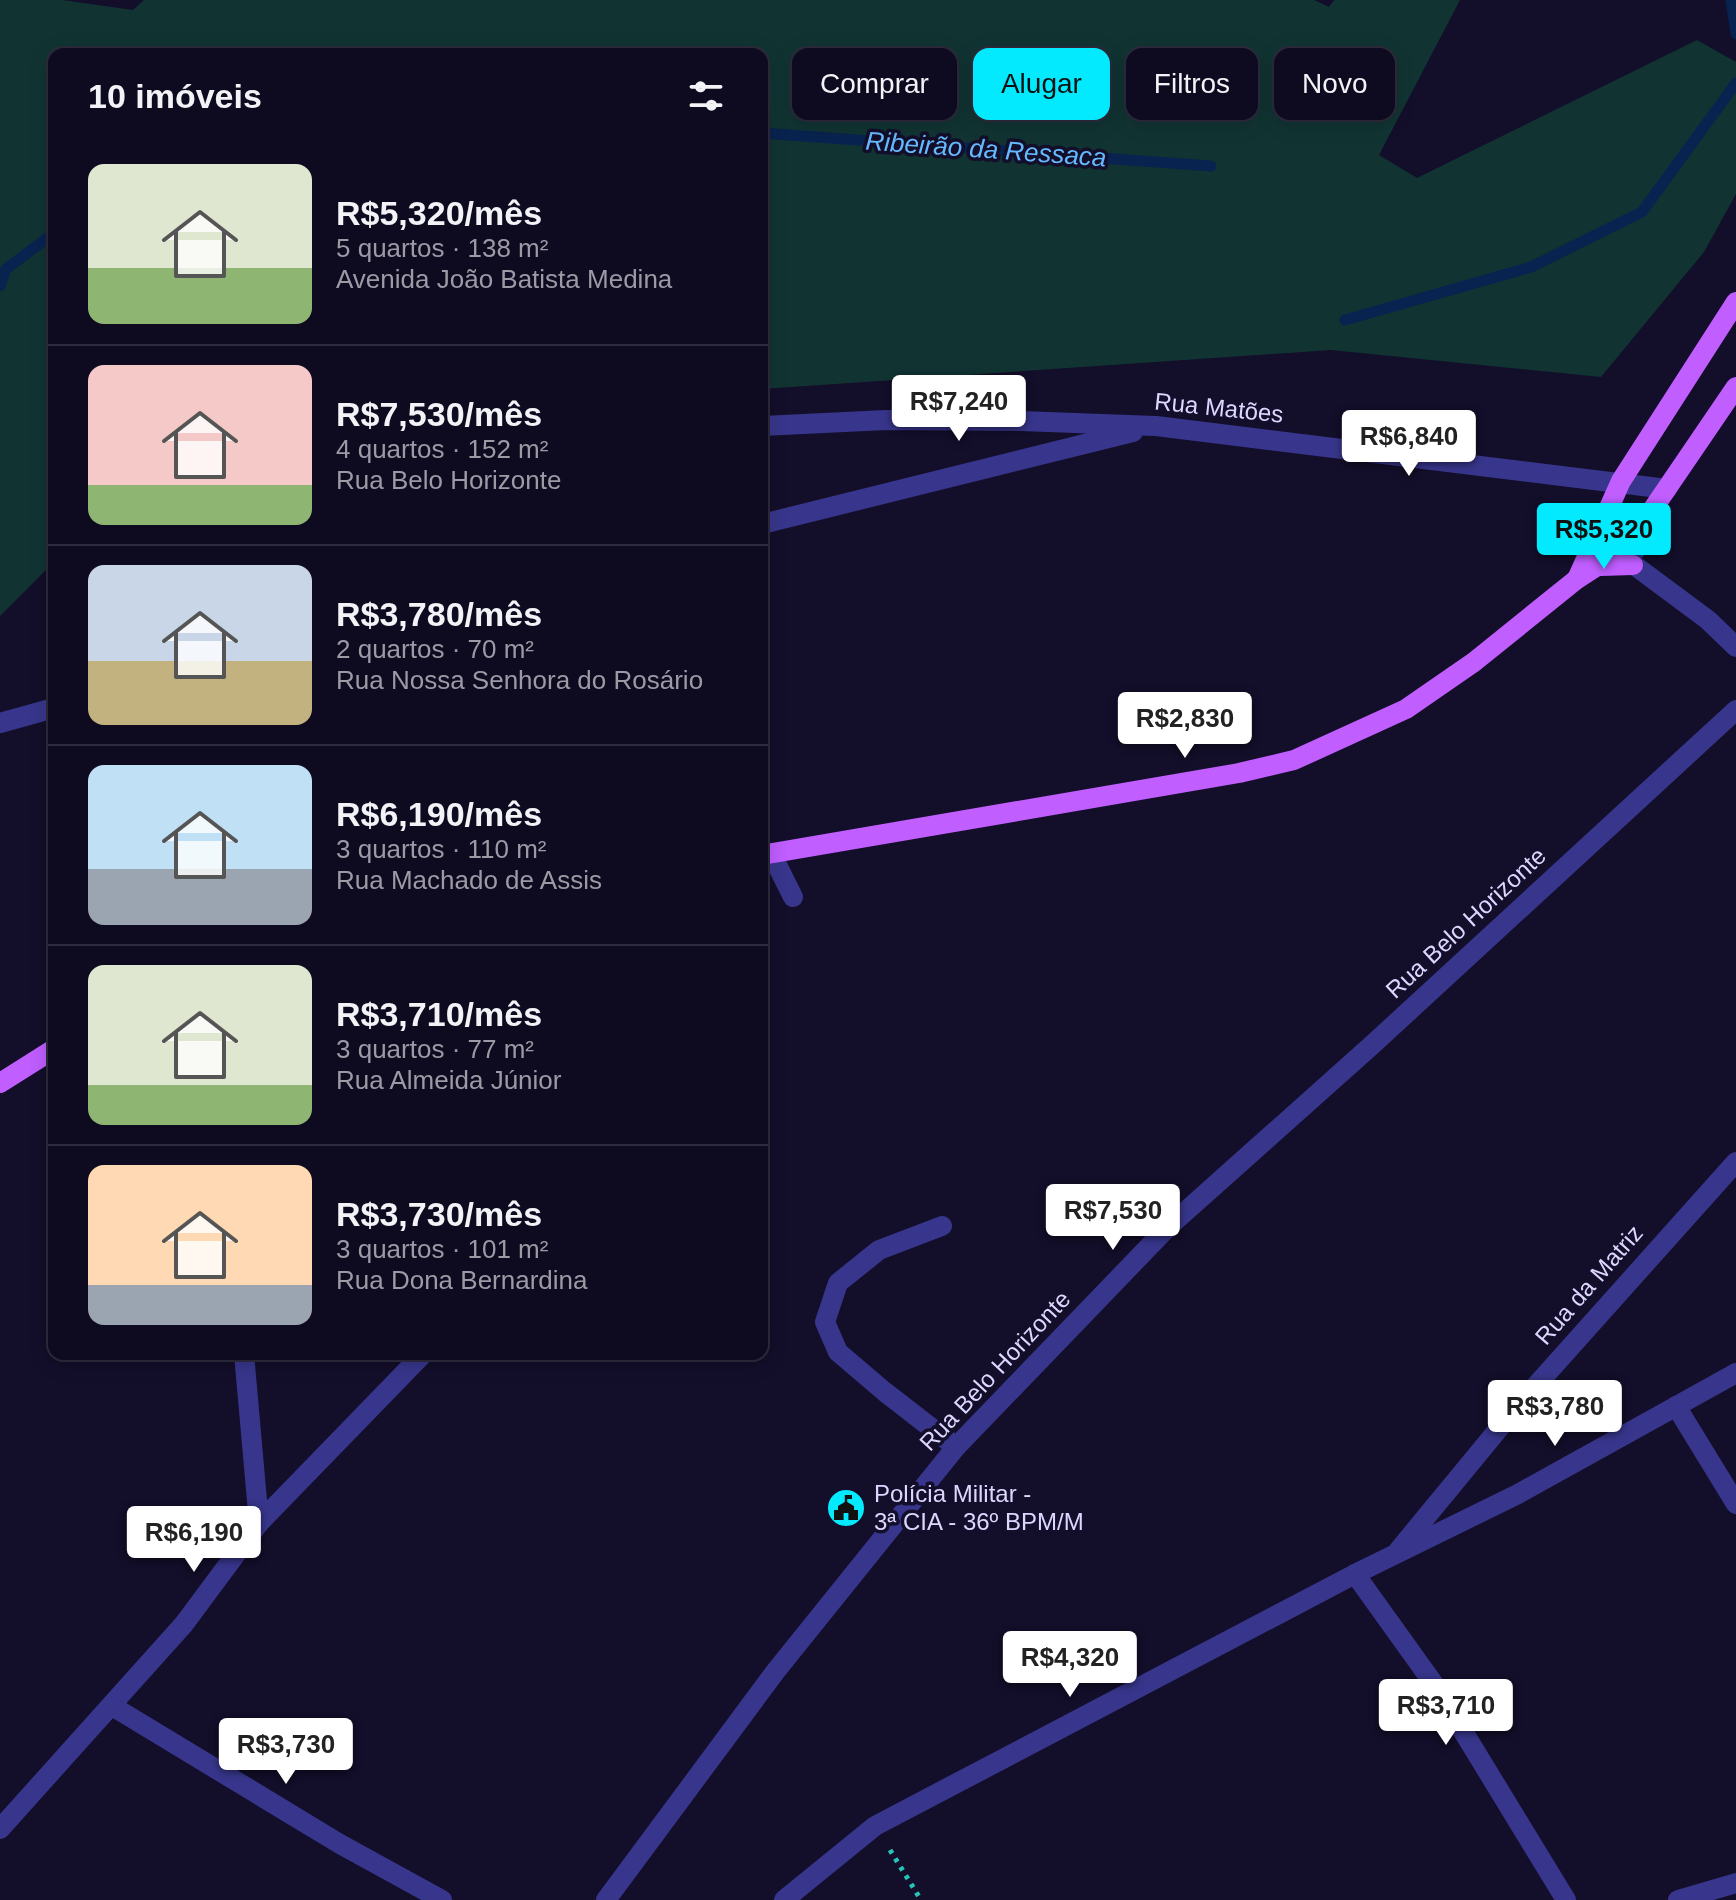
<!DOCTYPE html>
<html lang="pt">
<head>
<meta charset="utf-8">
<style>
  :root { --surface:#0e0a20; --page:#1c182d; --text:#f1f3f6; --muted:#9b9aa5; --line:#2e2b3e; --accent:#03eaff }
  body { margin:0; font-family:Arial,sans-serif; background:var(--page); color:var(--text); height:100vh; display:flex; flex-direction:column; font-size:30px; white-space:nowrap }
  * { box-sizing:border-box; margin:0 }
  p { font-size:26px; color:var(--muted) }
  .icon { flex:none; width:44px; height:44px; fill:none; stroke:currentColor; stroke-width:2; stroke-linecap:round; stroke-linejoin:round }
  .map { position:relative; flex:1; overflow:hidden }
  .drawer { position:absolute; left:48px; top:48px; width:720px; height:1312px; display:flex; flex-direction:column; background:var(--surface); border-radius:16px; box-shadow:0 4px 20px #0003,0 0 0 2px var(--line) }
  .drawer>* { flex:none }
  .guide { position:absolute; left:792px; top:48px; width:760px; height:72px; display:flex; gap:16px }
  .price { position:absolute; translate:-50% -68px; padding:0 18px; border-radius:8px; background:#fff; color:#222; font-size:26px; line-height:52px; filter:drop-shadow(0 2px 4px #0008) }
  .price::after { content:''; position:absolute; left:50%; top:48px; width:24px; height:18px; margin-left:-12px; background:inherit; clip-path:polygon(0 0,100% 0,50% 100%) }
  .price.current { background:var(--accent); color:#111 }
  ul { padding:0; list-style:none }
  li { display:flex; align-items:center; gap:24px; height:200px; padding:0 40px }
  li+li { border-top:2px solid var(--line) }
  li span { display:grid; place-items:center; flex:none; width:224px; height:160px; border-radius:16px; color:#555 }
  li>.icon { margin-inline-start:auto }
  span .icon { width:96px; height:96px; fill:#fffc; stroke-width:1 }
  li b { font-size:34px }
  h2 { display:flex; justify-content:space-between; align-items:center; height:96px; padding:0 40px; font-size:34px }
  .tag { padding:0 28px; border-radius:16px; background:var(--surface); box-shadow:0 4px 20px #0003,0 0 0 2px var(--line); font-size:28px; line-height:72px }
  .tag.current { background:var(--accent); color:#111 }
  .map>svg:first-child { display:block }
  .green { fill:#113433 }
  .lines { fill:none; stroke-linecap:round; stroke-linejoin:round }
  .stream { stroke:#08234f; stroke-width:11 }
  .path { stroke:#26c4b8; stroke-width:5; stroke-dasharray:4 6; stroke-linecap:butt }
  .minor { stroke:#38368c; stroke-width:20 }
  .major { stroke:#c05eff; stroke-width:20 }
  .labels { text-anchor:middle; stroke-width:7; stroke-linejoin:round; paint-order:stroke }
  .street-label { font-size:24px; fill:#dbd7ff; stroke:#130e2a }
  .poi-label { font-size:24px; fill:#dbd7ff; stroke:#130e2a; text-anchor:start }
  .water-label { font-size:26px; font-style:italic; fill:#65baff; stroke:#130e2a }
</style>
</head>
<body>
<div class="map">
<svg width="1736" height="1900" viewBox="0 0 1736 1900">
  <rect width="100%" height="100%" fill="#130e2a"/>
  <polygon class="green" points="0,0 62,0 133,10 144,0 1314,0 1329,7 1334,0 1460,0 1379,155 1417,178 1697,40 1736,62 1736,194 1704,252 1601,377 1331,350 762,389 762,54 54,54 54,562 0,616"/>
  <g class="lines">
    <g class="stream">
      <polyline points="1731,0 1736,34"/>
      <polyline points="762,133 1211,166"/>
      <polyline points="0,286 6,269 54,233"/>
      <polyline points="1345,320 1531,267 1642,212 1736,83"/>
    </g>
    <polyline class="path" points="890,1850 921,1900"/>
    <g class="minor">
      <polyline points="762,426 886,420 1021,421 1156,426 1667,489"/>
      <polyline points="1605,515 1631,537 1635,551"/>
      <polyline points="762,524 1133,432"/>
      <polyline points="1595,536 1708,620 1736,647"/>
      <polyline points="0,723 54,708"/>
      <polyline points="771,853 793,897"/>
      <polyline points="942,1226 879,1250 838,1283 825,1322 838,1352 885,1392 956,1447"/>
      <polyline points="244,1354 259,1523"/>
      <polyline points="1676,1406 1736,1504"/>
      <polyline points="1398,1551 1515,1409 1736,1162"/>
      <polyline points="1355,1574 1436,1687 1566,1900"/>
      <polyline points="112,1706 340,1844 442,1900"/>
      <polyline points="0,1829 184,1624 259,1523 423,1354"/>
      <polyline points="606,1900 775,1672 956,1447 1167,1228 1372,1045 1736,710"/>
      <polyline points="784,1900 875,1826 1355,1574 1518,1494 1736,1373"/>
      <polyline points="1678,1900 1736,1883"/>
    </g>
    <g class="major">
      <polyline points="1601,566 1633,565"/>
      <polyline points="1577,579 1621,481 1736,302"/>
      <polyline points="762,855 1239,773 1294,760 1406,709 1474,662 1577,579 1617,553 1644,522 1736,387"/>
      <polyline points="0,1083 54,1049"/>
    </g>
  </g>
  <defs>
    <g id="civic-disc" transform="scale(2)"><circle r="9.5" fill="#03eaff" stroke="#130e2a"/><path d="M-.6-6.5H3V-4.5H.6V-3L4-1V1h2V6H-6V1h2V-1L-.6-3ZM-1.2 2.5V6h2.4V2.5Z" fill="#111"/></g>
  </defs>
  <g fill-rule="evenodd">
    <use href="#civic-disc" x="846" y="1508"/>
  </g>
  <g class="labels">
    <g class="street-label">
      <text transform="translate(1219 408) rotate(6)" y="8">Rua Matões</text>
      <text transform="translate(1466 923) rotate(-43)" y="8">Rua Belo Horizonte</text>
      <text transform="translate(1589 1285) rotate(-49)" y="8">Rua da Matriz</text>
      <text transform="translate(995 1371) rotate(-47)" y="8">Rua Belo Horizonte</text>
    </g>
    <g class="poi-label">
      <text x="874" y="1502">Polícia Militar -<tspan x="874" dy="28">3ª CIA - 36º BPM/M</tspan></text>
    </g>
    <g class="water-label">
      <text transform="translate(986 149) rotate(4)" y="9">Ribeirão da Ressaca</text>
    </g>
  </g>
</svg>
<b class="price" style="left:959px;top:443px">R$7,240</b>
<b class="price" style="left:1409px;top:478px">R$6,840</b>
<b class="price current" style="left:1604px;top:571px">R$5,320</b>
<b class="price" style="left:1185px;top:760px">R$2,830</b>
<b class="price" style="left:1113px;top:1252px">R$7,530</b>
<b class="price" style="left:1555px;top:1448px">R$3,780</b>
<b class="price" style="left:194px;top:1574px">R$6,190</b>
<b class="price" style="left:1070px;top:1699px">R$4,320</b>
<b class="price" style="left:1446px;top:1747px">R$3,710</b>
<b class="price" style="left:286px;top:1786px">R$3,730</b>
<div class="guide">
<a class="tag">Comprar</a>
<a class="tag current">Alugar</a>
<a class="tag">Filtros</a>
<a class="tag">Novo</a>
</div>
<section class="drawer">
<h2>10 imóveis<svg class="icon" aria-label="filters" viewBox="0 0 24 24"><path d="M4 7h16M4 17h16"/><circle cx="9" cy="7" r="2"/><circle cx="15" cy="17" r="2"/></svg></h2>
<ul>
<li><span style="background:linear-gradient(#dfe7d0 65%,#8fb573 0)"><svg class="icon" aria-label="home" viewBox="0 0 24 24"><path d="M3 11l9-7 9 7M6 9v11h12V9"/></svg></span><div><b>R$5,320/mês</b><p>5 quartos · 138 m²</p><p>Avenida João Batista Medina</p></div></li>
<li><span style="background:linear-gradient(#f6c9c9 75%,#8fb573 0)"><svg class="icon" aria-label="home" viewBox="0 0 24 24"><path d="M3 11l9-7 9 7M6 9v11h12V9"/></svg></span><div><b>R$7,530/mês</b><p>4 quartos · 152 m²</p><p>Rua Belo Horizonte</p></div></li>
<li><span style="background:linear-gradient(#c9d6e8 60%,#c2b280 0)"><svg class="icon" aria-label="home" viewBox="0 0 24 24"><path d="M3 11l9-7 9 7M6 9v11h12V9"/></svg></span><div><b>R$3,780/mês</b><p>2 quartos · 70 m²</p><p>Rua Nossa Senhora do Rosário</p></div></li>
<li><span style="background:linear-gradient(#bfe0f5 65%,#9aa5b1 0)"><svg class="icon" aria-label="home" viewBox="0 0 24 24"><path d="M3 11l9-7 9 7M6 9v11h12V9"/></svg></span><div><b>R$6,190/mês</b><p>3 quartos · 110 m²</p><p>Rua Machado de Assis</p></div></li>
<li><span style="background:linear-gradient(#dfe7d0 75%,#8fb573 0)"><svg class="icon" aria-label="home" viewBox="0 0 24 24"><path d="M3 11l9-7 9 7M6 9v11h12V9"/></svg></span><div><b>R$3,710/mês</b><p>3 quartos · 77 m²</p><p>Rua Almeida Júnior</p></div></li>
<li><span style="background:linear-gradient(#ffd9b3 75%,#9aa5b1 0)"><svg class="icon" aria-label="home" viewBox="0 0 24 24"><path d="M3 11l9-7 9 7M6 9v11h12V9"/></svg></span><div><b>R$3,730/mês</b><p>3 quartos · 101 m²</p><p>Rua Dona Bernardina</p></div></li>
</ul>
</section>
</div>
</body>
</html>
